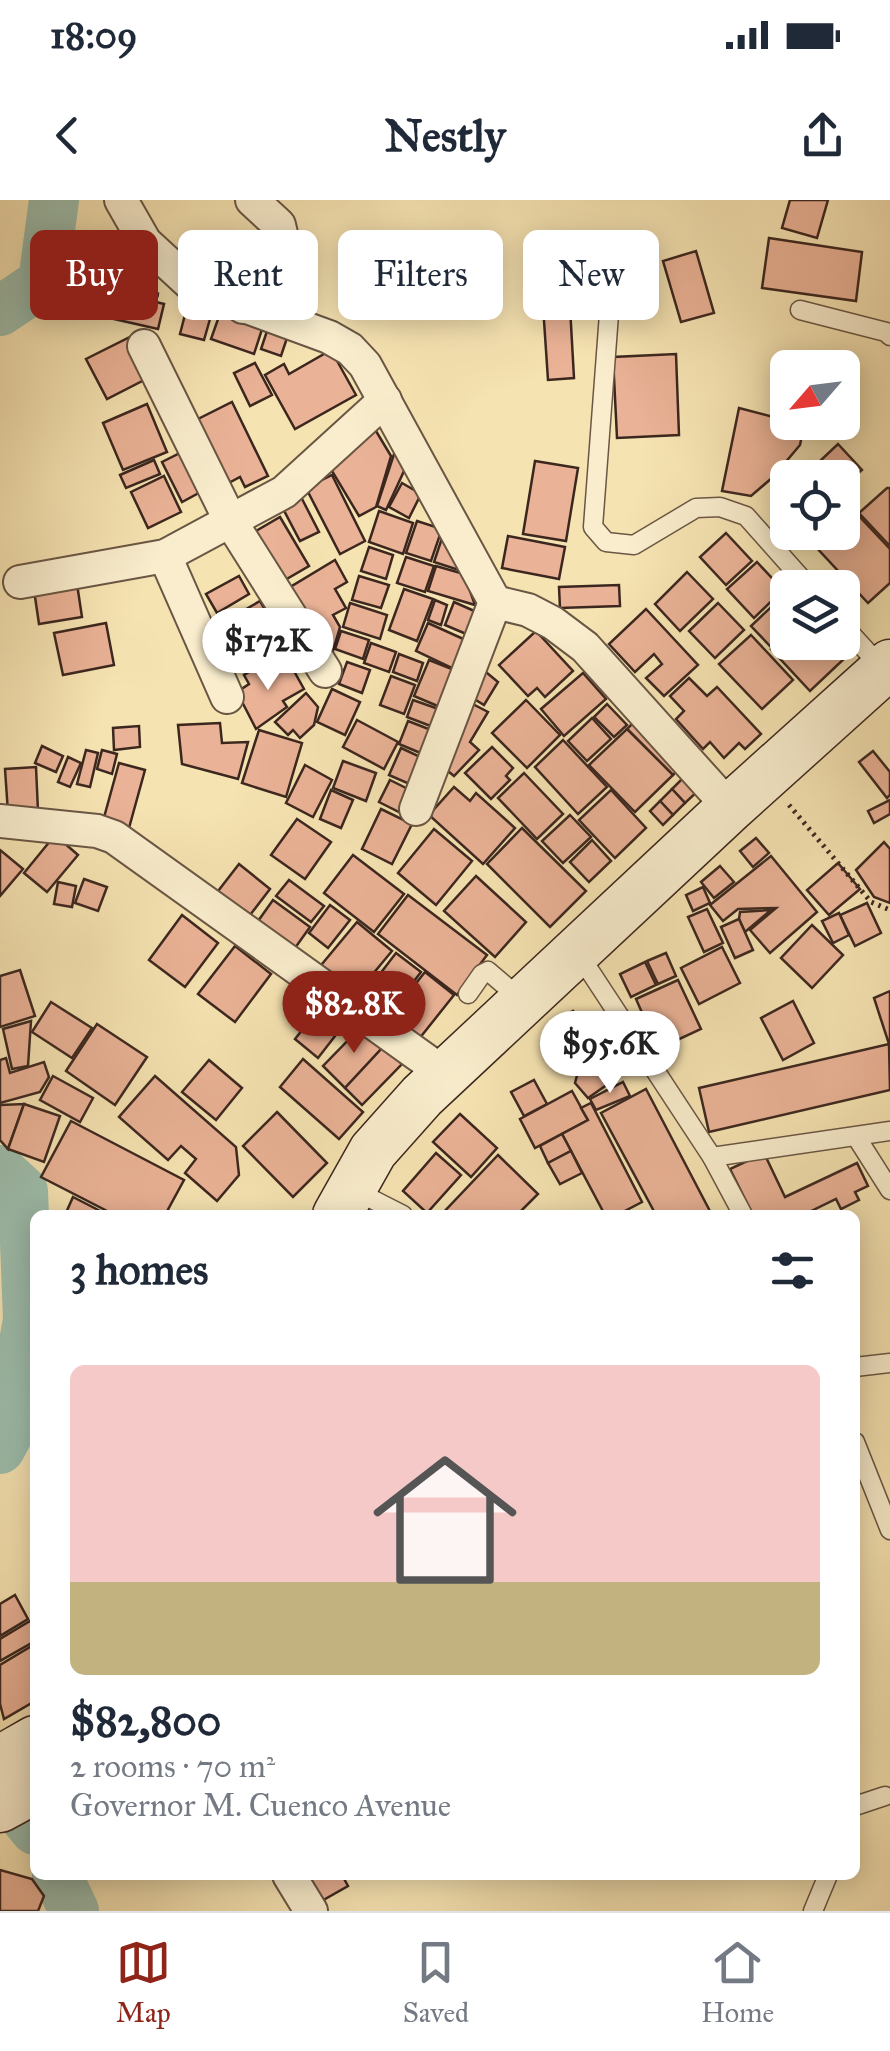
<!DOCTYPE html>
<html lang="en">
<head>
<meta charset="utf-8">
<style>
  :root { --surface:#fff; --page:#f6f6f7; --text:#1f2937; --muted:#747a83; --line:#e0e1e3; --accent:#8f2418 }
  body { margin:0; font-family:"IM FELL Great Primer",serif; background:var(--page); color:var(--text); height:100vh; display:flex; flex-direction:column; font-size:38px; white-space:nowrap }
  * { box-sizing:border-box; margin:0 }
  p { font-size:32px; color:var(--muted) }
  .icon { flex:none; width:55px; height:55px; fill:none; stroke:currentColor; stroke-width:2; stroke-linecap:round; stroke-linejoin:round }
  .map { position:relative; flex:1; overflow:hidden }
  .details { position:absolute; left:30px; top:1010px; width:830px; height:670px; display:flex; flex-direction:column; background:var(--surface); border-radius:15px; box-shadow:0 5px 25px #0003 }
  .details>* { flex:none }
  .hud { position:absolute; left:30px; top:30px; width:830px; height:90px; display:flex; gap:20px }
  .needle { width:65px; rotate:242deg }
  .tools { position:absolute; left:770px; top:150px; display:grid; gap:20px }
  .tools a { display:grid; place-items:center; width:90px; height:90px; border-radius:15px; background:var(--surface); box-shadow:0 5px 25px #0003; font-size:50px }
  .price { position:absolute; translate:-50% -85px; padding:0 22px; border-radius:35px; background:#fff; color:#222; font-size:32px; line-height:65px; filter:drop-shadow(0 2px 5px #0008) }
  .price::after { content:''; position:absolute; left:50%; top:60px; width:30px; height:22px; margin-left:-15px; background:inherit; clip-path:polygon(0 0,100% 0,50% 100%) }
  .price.current { background:var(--accent); color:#fff }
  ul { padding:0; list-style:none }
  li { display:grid; align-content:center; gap:20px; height:530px; padding:0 40px }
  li+li { border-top:2px solid var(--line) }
  li span { display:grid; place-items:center; height:310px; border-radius:15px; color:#555 }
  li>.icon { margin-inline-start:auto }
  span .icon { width:180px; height:180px; fill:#fffc; stroke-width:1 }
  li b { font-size:42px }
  h2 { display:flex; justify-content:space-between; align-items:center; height:120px; padding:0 40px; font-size:42px }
  .pill { padding:0 35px; border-radius:15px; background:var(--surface); box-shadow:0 5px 25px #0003; font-size:35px; line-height:90px }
  .pill.current { background:var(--accent); color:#fff }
  .status { display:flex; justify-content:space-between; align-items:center; height:70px; padding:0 50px; background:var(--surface); direction:ltr }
  .status svg { height:28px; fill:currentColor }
  header { display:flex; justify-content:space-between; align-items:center; height:130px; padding:0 40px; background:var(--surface); font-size:45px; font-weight:700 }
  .menu { display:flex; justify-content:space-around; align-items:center; height:140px; border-top:2px solid var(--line); background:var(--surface); font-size:28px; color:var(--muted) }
  .menu a { display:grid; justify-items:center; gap:5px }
  .menu .current { color:var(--accent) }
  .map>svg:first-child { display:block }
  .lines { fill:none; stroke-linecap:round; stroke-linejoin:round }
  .river { stroke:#9dbead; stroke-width:50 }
  .building { fill:#eab296; stroke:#3c271f; stroke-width:2.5 }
  .service-casing { stroke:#6a5644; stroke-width:21 }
  .minor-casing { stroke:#6a5644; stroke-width:36 }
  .secondary-casing { stroke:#3c271f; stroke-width:51 }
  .path { stroke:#3c271f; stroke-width:5; stroke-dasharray:2.5 5; stroke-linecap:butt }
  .service { stroke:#f9edcd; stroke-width:18 }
  .minor { stroke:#f9edcd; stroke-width:32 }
  .secondary { stroke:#f9edcd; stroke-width:48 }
</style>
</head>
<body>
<div class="status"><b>18:09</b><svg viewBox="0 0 49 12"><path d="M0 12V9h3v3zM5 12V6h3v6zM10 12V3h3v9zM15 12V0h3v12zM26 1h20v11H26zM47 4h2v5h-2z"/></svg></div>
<header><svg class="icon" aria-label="back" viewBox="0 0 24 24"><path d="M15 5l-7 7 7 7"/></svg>Nestly<svg class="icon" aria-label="share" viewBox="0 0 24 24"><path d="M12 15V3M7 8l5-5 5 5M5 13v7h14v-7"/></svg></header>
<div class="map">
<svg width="890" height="1711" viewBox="0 0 890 1711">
  <rect width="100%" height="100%" fill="#f6e3b2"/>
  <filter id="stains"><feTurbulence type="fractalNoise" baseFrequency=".002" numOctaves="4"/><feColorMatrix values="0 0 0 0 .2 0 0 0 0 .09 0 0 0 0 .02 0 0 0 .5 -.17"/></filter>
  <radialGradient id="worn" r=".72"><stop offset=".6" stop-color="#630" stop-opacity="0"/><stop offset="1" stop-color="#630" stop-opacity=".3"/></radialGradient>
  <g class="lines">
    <g class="river">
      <polyline points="0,111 43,82 54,0"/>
      <polyline points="0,970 23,991 28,1120 7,1236 0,1249"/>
      <polyline points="0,1587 35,1630"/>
      <polyline points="57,1675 74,1711"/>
    </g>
  </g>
  <g class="building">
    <polygon points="790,0 828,0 817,38 782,28"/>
    <polygon points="769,38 862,52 856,101 762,88"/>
    <polygon points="696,51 714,113 681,122 663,61"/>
    <polygon points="642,53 645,112 575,115 572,56"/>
    <polygon points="283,69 314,95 295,118 264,92"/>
    <polygon points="569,89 574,178 548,180 542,91"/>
    <polygon points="120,93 164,104 158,129 114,119"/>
    <polygon points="189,99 214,105 204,140 180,134"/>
    <polygon points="223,105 265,120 254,154 211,139"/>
    <polygon points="269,125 289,132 281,156 261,149"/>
    <polygon points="130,137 150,177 107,199 86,159"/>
    <polygon points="331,150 356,195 295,229 265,175 284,164 289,174"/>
    <polygon points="676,154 679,235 617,238 613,157"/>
    <polygon points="255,163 272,195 250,206 234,173"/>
    <polygon points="232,202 268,276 245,287 240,277 223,286 192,222"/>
    <polygon points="147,204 167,252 123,270 103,223"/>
    <polygon points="739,208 804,225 800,245 773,277 751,296 722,291"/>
    <polygon points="376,231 391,256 376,307 359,316 326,261"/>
    <polygon points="838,244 862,270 842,288 842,278 802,278"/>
    <polygon points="188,249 208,288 182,302 162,262"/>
    <polygon points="395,251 410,258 386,310 377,306"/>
    <polygon points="154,260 160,274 126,288 120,275"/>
    <polygon points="535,261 578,268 566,341 523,334"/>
    <polygon points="332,275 365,341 340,354 306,288"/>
    <polygon points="164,276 181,312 148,328 131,292"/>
    <polygon points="402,283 421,294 409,318 389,307"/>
    <polygon points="887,288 890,288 890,346 859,313"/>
    <polygon points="299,293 319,332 300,341 280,303"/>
    <polygon points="842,298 890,349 890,383 868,403 802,332 842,332"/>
    <polygon points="379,311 413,323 403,354 369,342"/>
    <polygon points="280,317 309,366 278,384 249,335"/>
    <polygon points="417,321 442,329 431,361 406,353"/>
    <polygon points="445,329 462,371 434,362"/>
    <polygon points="726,333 752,361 726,385 700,357"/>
    <polygon points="508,336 565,347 559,379 502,368"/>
    <polygon points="369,347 393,355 386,379 361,371"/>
    <polygon points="406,357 434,366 425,392 397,383"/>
    <polygon points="335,360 347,382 335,389 346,408 333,415 340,427 332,454 287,389"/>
    <polygon points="757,362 783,390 754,418 727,389"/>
    <polygon points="436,366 464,374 475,405 428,391"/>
    <polygon points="687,372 713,399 680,431 655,404"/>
    <polygon points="239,376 249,394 217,413 206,394"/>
    <polygon points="359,376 389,385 381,408 352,400"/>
    <polygon points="77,384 82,417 39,424 34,390"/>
    <polygon points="619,385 620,406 560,408 559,387"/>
    <polygon points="404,389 433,399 417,441 389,430"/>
    <polygon points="785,394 788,397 788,429 770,446 751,426"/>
    <polygon points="435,400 447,405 441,425 428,420"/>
    <polygon points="260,401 286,445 244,470 233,451 220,458 205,433"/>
    <polygon points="454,402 481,414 471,436 445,425"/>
    <polygon points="350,403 387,415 380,439 343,427"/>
    <polygon points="718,403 744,430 715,458 689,431"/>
    <polygon points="646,409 698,465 664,496 646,478 662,464 654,454 635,472 609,444"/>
    <polygon points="106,423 114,465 63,475 54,433"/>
    <polygon points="428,423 470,442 458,471 416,451"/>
    <polygon points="341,431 369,440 363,459 335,449"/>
    <polygon points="536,431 573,471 545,497 537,488 528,496 499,465"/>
    <polygon points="788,434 788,442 832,442 846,457 810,491 771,449"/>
    <polygon points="751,435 793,480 762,509 719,464"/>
    <polygon points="371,443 396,452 389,472 364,463"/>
    <polygon points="399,454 423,463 417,481 393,472"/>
    <polygon points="429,460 462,473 447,510 414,496"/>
    <polygon points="347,462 370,470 362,493 339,484"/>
    <polygon points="475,463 498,482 484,505 463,492"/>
    <polygon points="262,464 268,476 290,464 304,489 283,501 287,507 256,529 237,492 249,484 244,475"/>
    <polygon points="583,473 606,499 564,536 541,509"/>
    <polygon points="391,476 415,485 404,514 380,505"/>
    <polygon points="689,478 707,496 717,487 761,534 745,549 739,543 724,558 710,542 703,549 676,519 684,511 670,496"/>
    <polygon points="332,489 360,502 345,535 317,522"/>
    <polygon points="306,493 318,507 314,525 300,538 293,530 288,535 275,522"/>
    <polygon points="463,499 488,512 470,542 479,550 454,576 437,562"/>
    <polygon points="413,500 447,512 441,530 407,517"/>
    <polygon points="526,500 560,535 527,568 492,533"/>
    <polygon points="607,504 627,525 614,537 594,517"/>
    <polygon points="592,518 611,539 587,561 568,541"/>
    <polygon points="637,519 682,565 673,575 627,529"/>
    <polygon points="357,520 398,542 384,569 343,547"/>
    <polygon points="408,521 439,533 430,557 399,544"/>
    <polygon points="220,523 222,543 248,542 238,579 182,564 178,525"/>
    <polygon points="139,526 140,547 114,550 113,528"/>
    <polygon points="627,529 673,575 635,612 589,565"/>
    <polygon points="259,530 302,543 286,597 242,583"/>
    <polygon points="563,540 607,587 578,614 535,567"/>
    <polygon points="42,546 63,556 56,572 35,563"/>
    <polygon points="492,547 513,568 506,576 510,580 491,599 465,573"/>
    <polygon points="401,548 427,560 414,586 389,575"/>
    <polygon points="86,550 98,553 90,587 77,584"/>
    <polygon points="102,550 117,554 112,574 97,569"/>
    <polygon points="873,551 890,572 890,595 887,598 859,562"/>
    <polygon points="68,557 81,563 70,587 58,582"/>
    <polygon points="343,561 376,573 366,601 333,588"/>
    <polygon points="119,563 145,570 129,628 103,621"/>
    <polygon points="305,565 332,580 313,617 286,603"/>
    <polygon points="36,567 38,611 8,613 5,569"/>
    <polygon points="524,573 563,614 537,639 498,598"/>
    <polygon points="686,575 700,589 685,603 672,589"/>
    <polygon points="390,580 416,593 405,615 379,602"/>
    <polygon points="454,587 470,601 476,593 515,628 483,664 429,615"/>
    <polygon points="672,589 685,603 673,615 660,601"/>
    <polygon points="331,590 353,600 341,628 320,619"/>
    <polygon points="611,590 646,628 615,658 579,620"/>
    <polygon points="890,600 890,614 874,623 868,611"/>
    <polygon points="660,601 673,615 663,625 650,611"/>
    <polygon points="381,609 412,624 392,664 362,649"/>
    <polygon points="570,615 591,637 563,663 542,641"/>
    <polygon points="297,619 331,642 305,679 271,655"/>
    <polygon points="522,628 586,691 550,727 487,664"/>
    <polygon points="434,629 472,661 436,705 398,673"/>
    <polygon points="55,635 78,655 47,692 24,673"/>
    <polygon points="756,638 769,653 753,667 740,651"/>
    <polygon points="592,640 611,661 589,682 570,662"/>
    <polygon points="884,642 890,649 890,703 874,697 856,670"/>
    <polygon points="0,650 23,669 0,696"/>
    <polygon points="353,655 404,694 374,732 324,693"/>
    <polygon points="771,656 817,712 770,753 750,730 776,708 738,709 723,721 710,705"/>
    <polygon points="838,663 860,689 829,715 807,690"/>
    <polygon points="239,664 270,689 247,719 215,695"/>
    <polygon points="720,666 734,682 714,698 701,682"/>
    <polygon points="476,676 526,722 495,757 444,711"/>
    <polygon points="84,679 107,687 98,711 75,703"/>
    <polygon points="289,680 324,706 311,722 276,696"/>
    <polygon points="58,682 76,686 72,707 54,704"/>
    <polygon points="703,687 710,703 693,711 686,695"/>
    <polygon points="408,695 487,755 457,795 378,734"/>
    <polygon points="273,700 310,727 295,748 251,731"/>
    <polygon points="867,703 881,733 855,746 840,715"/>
    <polygon points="330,705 350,720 328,748 309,733"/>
    <polygon points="707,709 723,743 704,752 688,717"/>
    <polygon points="771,710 745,732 739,719 740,712"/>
    <polygon points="839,713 849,735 833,743 822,721"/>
    <polygon points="182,715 218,743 185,787 149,760"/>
    <polygon points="739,719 753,750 735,758 721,727"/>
    <polygon points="357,722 392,751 352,799 317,770"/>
    <polygon points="812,725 843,755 812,788 781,758"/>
    <polygon points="235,746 271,774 235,822 198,794"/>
    <polygon points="722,747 740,783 699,804 681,768"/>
    <polygon points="396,753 421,772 382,823 357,804"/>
    <polygon points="666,753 676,776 658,784 647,761"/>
    <polygon points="645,762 656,785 631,797 620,774"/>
    <polygon points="20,770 35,816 0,827 0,776"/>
    <polygon points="425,772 454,795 419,839 384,823"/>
    <polygon points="678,780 701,829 658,849 636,799"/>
    <polygon points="890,791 890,844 889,844 874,798"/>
    <polygon points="326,800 349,818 318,858 295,839"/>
    <polygon points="793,801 814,843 783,860 761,818"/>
    <polygon points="51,802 92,828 72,858 32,832"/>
    <polygon points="573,811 589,838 566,852 550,824"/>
    <polygon points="31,821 28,866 12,869 3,829"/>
    <polygon points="97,824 147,857 115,905 66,871"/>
    <polygon points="363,825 384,846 345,888 323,866"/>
    <polygon points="591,844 618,877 588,898 575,883 579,868 567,859"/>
    <polygon points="889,844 890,890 709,932 699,888"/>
    <polygon points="384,846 402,864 362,905 345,888"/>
    <polygon points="6,858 10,873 44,862 49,877 40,892 0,903 0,860"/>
    <polygon points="303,859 363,912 339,939 280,887"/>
    <polygon points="209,860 242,888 216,920 182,892"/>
    <polygon points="53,876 93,898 80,922 40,900"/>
    <polygon points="155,876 236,947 239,975 217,1001 185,973 196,959 181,946 168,960 119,917"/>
    <polygon points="534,880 547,904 524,916 511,892"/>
    <polygon points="623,882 630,896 596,910 590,899"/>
    <polygon points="646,889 712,1015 656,1015 601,913"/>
    <polygon points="572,891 588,920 535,948 520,919"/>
    <polygon points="591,903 642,1002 617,1015 605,1015 562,934 588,920 581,908"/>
    <polygon points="24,904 8,949 0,940 0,905"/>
    <polygon points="24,904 60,916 44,962 8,949"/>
    <polygon points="277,912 327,963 293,997 243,946"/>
    <polygon points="460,914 497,948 471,977 433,942"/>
    <polygon points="71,921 184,980 165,1015 115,1015 41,977"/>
    <polygon points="562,934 571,951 548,963 540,946"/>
    <polygon points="571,951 582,973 560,984 548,963"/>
    <polygon points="436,953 461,975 427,1013 403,991"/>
    <polygon points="764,953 785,997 857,963 868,986 855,992 859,1000 841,1009 836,999 803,1015 753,1015 730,969"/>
    <polygon points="498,955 538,994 517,1015 441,1015"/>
    <polygon points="73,997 108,1015 65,1015"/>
    <polygon points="15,1395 28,1419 0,1436 0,1404"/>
    <polygon points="30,1421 35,1430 35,1441 0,1461 0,1439"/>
    <polygon points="35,1444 35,1501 4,1519 0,1504 0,1465"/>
    <polygon points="0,1670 32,1679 44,1696 38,1711 0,1711"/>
    <polygon points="302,1675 342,1675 348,1686 318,1703"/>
  </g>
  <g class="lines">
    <g class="service-casing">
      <g id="service">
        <polyline points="800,110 886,132 890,136"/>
        <polyline points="609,114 593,327 606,342 634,345 696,308 720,307 746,316 810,388"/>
        <polyline points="842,424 883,469"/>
        <polyline points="578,753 712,957 743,1015"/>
        <polyline points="468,794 482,774 488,771 523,801"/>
        <polyline points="857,938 890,990"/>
        <polyline points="712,957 890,931"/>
        <polyline points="354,990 403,1015"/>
        <polyline points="855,1167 890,1163"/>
        <polyline points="855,1242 890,1330"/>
        <polyline points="855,1606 885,1596"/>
        <polyline points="813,1711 828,1675"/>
      </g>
    </g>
    <g class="minor-casing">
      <g id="minor">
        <polyline points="121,0 145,42 195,88 329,137 350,149 365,165 495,402 528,410 553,423 585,447 730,608"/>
        <polyline points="243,107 282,38 279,25 252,0"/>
        <polyline points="144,146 231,322 325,471"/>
        <polyline points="165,356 227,497"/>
        <polyline points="20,382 165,356 284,292 385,200"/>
        <polyline points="416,609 495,402"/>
        <polyline points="0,621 97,631 114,637 445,874"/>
        <polyline points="289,1675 311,1711"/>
      </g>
    </g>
    <g class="secondary-casing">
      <g id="secondary">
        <polyline points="337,1015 373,951 422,896 730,608 890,464"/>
        <polyline points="0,1560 35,1540"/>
        <polyline points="0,1608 35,1589"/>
      </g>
    </g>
    <g class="path">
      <polyline points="68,82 159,95"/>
      <polyline points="789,605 871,702 890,710"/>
    </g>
    <use href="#service" class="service"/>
    <use href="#minor" class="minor"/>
    <use href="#secondary" class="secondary"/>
  </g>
  <rect width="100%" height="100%" filter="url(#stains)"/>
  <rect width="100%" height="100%" fill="url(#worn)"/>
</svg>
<div class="tools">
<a><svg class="needle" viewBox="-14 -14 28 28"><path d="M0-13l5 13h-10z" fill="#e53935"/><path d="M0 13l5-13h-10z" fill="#747a83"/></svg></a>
<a><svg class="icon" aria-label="locate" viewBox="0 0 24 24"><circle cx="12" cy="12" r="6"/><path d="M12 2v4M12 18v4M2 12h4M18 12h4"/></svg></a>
<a><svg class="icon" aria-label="layers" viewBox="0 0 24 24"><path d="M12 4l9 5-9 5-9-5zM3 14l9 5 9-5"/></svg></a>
</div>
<b class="price" style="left:268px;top:493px">$172K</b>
<b class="price current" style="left:354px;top:856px">$82.8K</b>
<b class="price" style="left:610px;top:896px">$95.6K</b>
<div class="hud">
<a class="pill current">Buy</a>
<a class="pill">Rent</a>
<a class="pill">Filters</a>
<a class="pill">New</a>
</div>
<section class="details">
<h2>3 homes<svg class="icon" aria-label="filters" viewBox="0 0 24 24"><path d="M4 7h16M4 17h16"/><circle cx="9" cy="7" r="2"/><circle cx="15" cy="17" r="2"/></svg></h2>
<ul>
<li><span style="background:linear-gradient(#f6c9c9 70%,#c2b280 0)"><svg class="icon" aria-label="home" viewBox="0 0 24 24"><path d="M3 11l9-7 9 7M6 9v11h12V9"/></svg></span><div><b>$82,800</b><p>2 rooms · 70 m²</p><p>Governor M. Cuenco Avenue</p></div></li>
</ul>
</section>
</div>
<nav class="menu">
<a class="current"><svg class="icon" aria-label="map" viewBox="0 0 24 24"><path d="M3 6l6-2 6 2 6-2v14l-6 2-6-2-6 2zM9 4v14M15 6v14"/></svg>Map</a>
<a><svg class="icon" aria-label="saved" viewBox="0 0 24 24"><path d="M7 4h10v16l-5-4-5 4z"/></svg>Saved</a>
<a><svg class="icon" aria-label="home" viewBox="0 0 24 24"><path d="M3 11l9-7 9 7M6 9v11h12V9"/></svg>Home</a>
</nav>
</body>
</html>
